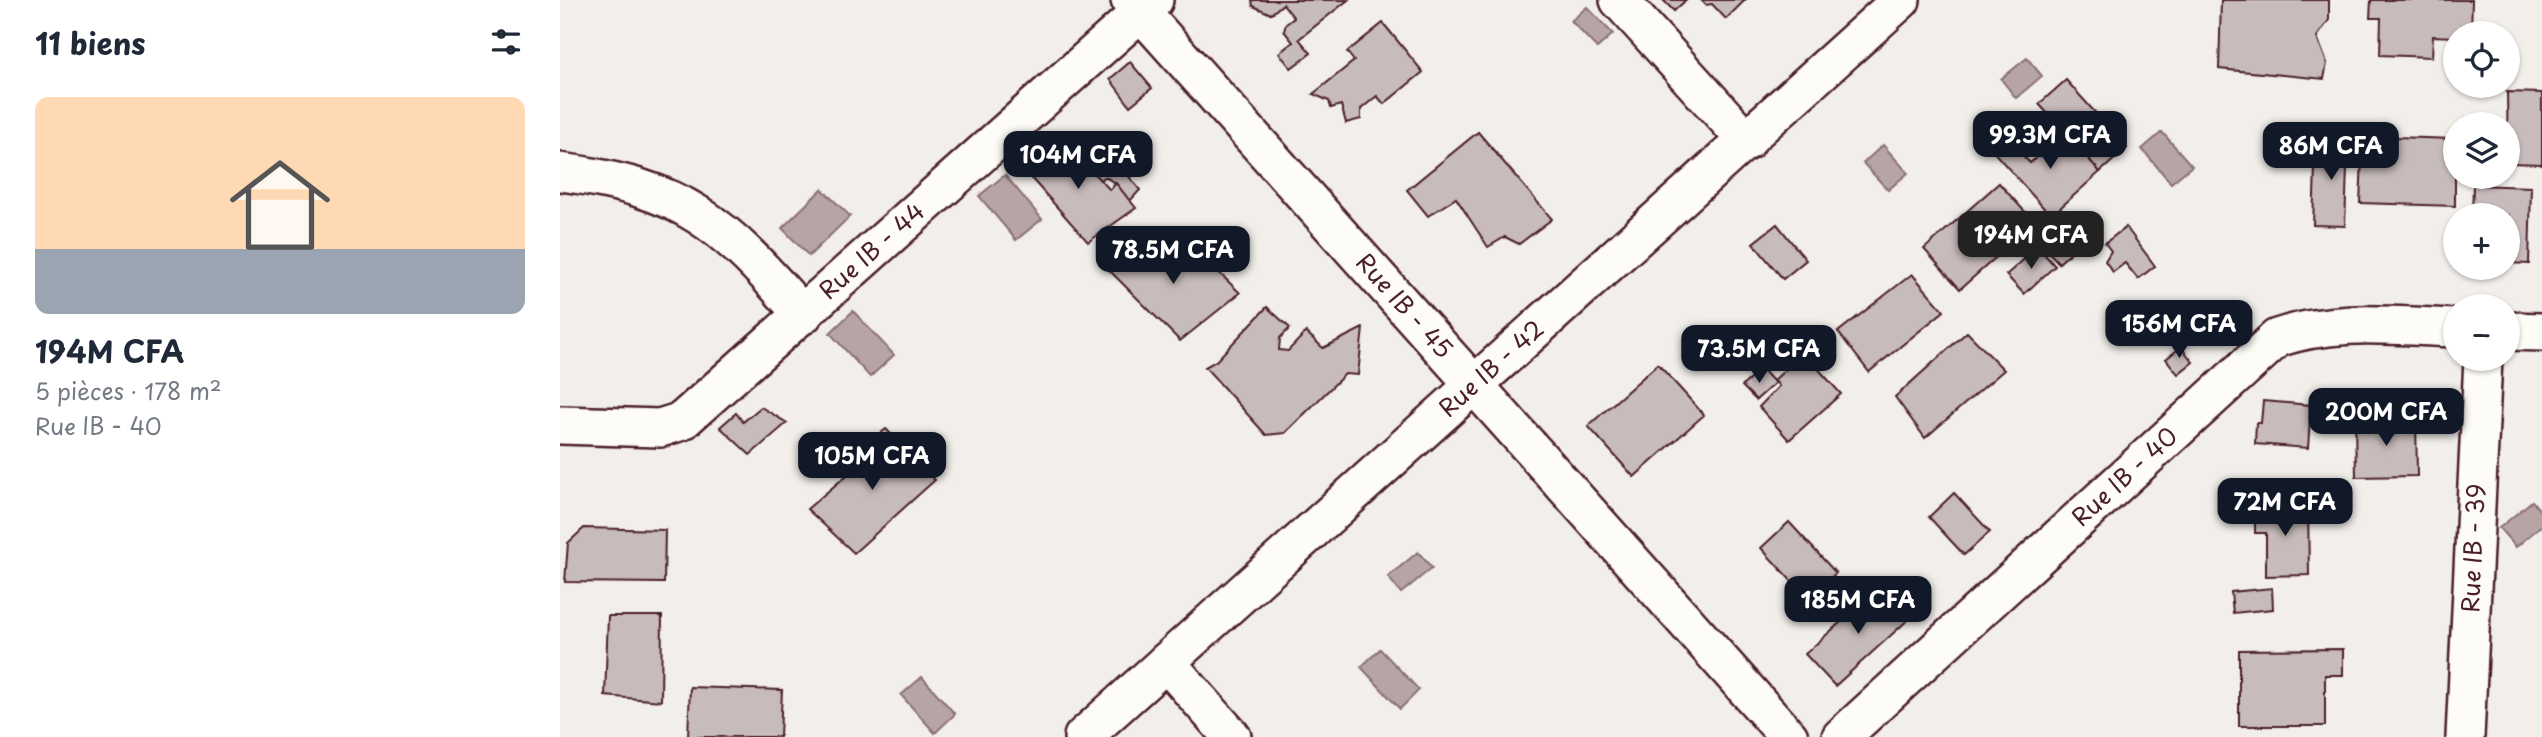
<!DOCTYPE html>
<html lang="fr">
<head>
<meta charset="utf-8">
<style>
  :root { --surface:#fff; --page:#f2f2f3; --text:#1f2937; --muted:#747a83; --accent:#111827 }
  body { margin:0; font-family:"Playpen Sans",sans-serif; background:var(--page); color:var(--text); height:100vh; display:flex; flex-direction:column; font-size:26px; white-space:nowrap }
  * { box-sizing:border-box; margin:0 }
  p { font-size:23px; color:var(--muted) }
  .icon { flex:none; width:38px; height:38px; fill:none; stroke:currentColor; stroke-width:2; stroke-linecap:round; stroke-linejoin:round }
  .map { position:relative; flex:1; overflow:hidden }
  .panel { display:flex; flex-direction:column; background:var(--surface); width:560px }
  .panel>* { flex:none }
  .tools { position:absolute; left:1883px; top:21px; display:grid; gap:14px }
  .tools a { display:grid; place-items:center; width:77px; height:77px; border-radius:50%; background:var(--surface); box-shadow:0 2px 5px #0004; font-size:35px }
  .price { position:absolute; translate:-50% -60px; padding:0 16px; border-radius:14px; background:var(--accent); color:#fff; font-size:23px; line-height:46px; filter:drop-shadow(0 2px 4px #0008) }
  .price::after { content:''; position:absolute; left:50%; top:42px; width:21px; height:16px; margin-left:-10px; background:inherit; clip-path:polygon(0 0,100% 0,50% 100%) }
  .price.current { background:#222; color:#fff }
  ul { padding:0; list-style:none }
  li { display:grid; align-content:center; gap:14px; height:371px; padding:0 35px }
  li span { display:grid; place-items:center; height:217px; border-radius:14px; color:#555 }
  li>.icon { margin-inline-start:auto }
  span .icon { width:126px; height:126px; fill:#fffc; stroke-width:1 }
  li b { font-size:30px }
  h2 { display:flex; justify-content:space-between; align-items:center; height:84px; padding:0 35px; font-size:30px }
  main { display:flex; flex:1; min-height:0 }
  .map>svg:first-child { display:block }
  .water { fill:#b7a5a6; stroke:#8b6f75; stroke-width:2 }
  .building { fill:#c8bbbb; stroke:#4a1f2b; stroke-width:2 }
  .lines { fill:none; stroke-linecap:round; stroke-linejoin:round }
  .minor-casing { stroke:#4a1f2b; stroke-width:42 }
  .minor { stroke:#fdfcf7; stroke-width:37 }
  .labels { text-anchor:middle; stroke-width:5; stroke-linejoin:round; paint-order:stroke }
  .street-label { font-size:24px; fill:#4a1f2b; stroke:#fdfcf7 }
</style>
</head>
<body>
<main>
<section class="panel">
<h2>11 biens<svg class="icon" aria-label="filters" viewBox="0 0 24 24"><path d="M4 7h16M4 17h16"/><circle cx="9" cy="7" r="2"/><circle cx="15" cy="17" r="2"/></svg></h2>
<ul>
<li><span style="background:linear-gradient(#ffd9b3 70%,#9aa5b1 0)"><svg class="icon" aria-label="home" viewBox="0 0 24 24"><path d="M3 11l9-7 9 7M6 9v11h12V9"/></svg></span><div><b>194M CFA</b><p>5 pièces · 178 m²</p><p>Rue IB - 40</p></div></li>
</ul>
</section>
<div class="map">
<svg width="1982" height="737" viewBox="0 0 1982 737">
  <rect width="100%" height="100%" fill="#f2efeb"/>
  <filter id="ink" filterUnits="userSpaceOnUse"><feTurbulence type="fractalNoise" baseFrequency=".0143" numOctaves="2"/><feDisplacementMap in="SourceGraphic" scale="14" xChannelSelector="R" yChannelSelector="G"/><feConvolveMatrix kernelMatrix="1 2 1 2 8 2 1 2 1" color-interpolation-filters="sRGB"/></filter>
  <g filter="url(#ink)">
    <g class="water">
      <polygon points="1027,7 1053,34 1037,48 1011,21"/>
      <polygon points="1467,58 1482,76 1456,98 1441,79"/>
      <polygon points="1602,132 1632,166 1611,183 1582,149"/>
      <polygon points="1323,145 1348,173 1328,190 1303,163"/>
      <polygon points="445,175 482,219 456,240 419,196"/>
      <polygon points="262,189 290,216 249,256 222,228"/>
      <polygon points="293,311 334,355 310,377 270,333"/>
      <polygon points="1972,501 1982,513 1982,525 1956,547 1939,528"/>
      <polygon points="858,552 872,568 841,593 828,577"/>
      <polygon points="820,649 859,690 840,709 801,667"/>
      <polygon points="362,677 395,714 375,733 341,695"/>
    </g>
    <g class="building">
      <polygon points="692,0 788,0 739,39 751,53 731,68 719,53 733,42 724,31 726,24 734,18 723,4 711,14 693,6"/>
      <polygon points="1103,0 1126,0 1114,11"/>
      <polygon points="1141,0 1185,0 1166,19 1152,4 1146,5"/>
      <polygon points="1661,0 1769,0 1769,20 1757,37 1767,63 1764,79 1659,69"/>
      <polygon points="1811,0 1912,0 1911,33 1895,33 1895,37 1873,36 1872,57 1820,55 1821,18 1810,18"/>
      <polygon points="823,23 863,72 824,104 817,96 801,109 801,119 786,123 781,105 771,108 769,101 753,94 794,61 787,52"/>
      <polygon points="570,62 592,88 570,106 550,79"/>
      <polygon points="1506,80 1567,148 1540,172 1479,104"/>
      <polygon points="1947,92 1982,93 1982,164 1948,163"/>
      <polygon points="918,132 992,219 959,244 945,237 928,247 896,198 868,216 847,190"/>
      <polygon points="1505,132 1540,172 1491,216 1430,148 1445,137 1470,163"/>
      <polygon points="1803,136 1895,139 1895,206 1800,203"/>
      <polygon points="1756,137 1788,138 1785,226 1753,225"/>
      <polygon points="502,138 550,190 556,183 576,208 528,242 463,169"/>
      <polygon points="526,155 540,168 554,158 580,190 570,201 556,183 545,177 540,180 522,160"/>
      <polygon points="1439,183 1475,223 1400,289 1364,249"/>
      <polygon points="1913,185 1971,187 1969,264 1948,263 1948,215 1912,215"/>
      <polygon points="1511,216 1529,236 1499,263 1480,243"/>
      <polygon points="1217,224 1246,260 1223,279 1193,243"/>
      <polygon points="1566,227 1595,266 1578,279 1565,263 1553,272 1545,261 1551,251 1545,243"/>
      <polygon points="590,232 614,263 622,256 631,267 643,257 680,293 620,341 549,270"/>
      <polygon points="1478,247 1495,266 1464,294 1446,275"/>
      <polygon points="1352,274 1384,311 1309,372 1278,332"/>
      <polygon points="707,307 730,328 720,338 719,350 728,351 746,332 763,348 803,328 798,375 785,374 725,433 706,435 645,367 656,361"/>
      <polygon points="1407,332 1444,370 1365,438 1335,397"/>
      <polygon points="1621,347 1633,362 1618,374 1606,359"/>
      <polygon points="1244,353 1281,394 1229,440 1199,407 1219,386 1214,380"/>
      <polygon points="1098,364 1144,415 1074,477 1028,426"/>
      <polygon points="1202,369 1215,383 1196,400 1182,386"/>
      <polygon points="1703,401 1751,405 1748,448 1695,444 1696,423 1701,423"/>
      <polygon points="201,407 227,423 190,455 160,427 176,413 183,422"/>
      <polygon points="1856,419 1857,476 1796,477 1795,420"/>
      <polygon points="326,429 375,480 294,553 247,509 307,458 300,449"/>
      <polygon points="1394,493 1430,532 1404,555 1369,517"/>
      <polygon points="1695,504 1748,504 1749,575 1706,576 1706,533 1695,533"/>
      <polygon points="1229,522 1276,573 1248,599 1201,548"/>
      <polygon points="24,528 105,530 104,583 5,582 8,543"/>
      <polygon points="1321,586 1350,618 1275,686 1245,654"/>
      <polygon points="1712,588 1713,609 1673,613 1671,592"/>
      <polygon points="48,616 102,616 101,701 45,696"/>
      <polygon points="1783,649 1783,675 1765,675 1765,726 1679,726 1679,650"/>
      <polygon points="130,687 222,690 220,737 128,737"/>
    </g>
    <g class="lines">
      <g class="minor-casing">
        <g id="minor">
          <path id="s1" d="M570,0L1229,737"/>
          <polyline points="1059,0 1187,141"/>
          <path d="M0,172C125,188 163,223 243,315"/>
          <polyline points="1948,331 1982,332"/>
          <path id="s2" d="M0,425L100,428L122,421L594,0"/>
          <polyline points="606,662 672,737"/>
          <path id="s3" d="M523,737L1341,0"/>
          <path id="s4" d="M1281,737L1717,338C1775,318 1835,326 1895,328"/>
          <path id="s5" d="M1905,737L1923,359"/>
        </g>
      </g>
      <use href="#minor" class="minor"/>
    </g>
  </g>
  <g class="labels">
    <g class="street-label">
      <text dy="8" stroke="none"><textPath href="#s2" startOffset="378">Rue IB - 44</textPath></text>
      <text dy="8" stroke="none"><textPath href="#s1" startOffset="411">Rue IB - 45</textPath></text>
      <text dy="8" stroke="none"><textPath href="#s3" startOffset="550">Rue IB - 42</textPath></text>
      <text dy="8" stroke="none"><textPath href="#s4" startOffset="385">Rue IB - 40</textPath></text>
      <text dy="8" stroke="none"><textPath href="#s5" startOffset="189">Rue IB - 39</textPath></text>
    </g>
  </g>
</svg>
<div class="tools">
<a><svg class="icon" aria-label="locate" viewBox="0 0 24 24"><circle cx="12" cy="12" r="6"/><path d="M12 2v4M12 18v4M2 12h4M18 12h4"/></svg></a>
<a><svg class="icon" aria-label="layers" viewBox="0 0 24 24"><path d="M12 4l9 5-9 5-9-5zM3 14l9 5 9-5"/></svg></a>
<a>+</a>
<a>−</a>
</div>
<b class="price" style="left:1490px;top:171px">99.3M CFA</b>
<b class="price" style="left:1771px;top:182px">86M CFA</b>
<b class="price" style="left:518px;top:191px">104M CFA</b>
<b class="price current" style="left:1471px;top:271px">194M CFA</b>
<b class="price" style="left:613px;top:286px">78.5M CFA</b>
<b class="price" style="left:1619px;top:360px">156M CFA</b>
<b class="price" style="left:1199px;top:385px">73.5M CFA</b>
<b class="price" style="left:1826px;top:448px">200M CFA</b>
<b class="price" style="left:312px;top:492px">105M CFA</b>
<b class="price" style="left:1725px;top:538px">72M CFA</b>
<b class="price" style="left:1298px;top:636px">185M CFA</b>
</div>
</main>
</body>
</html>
